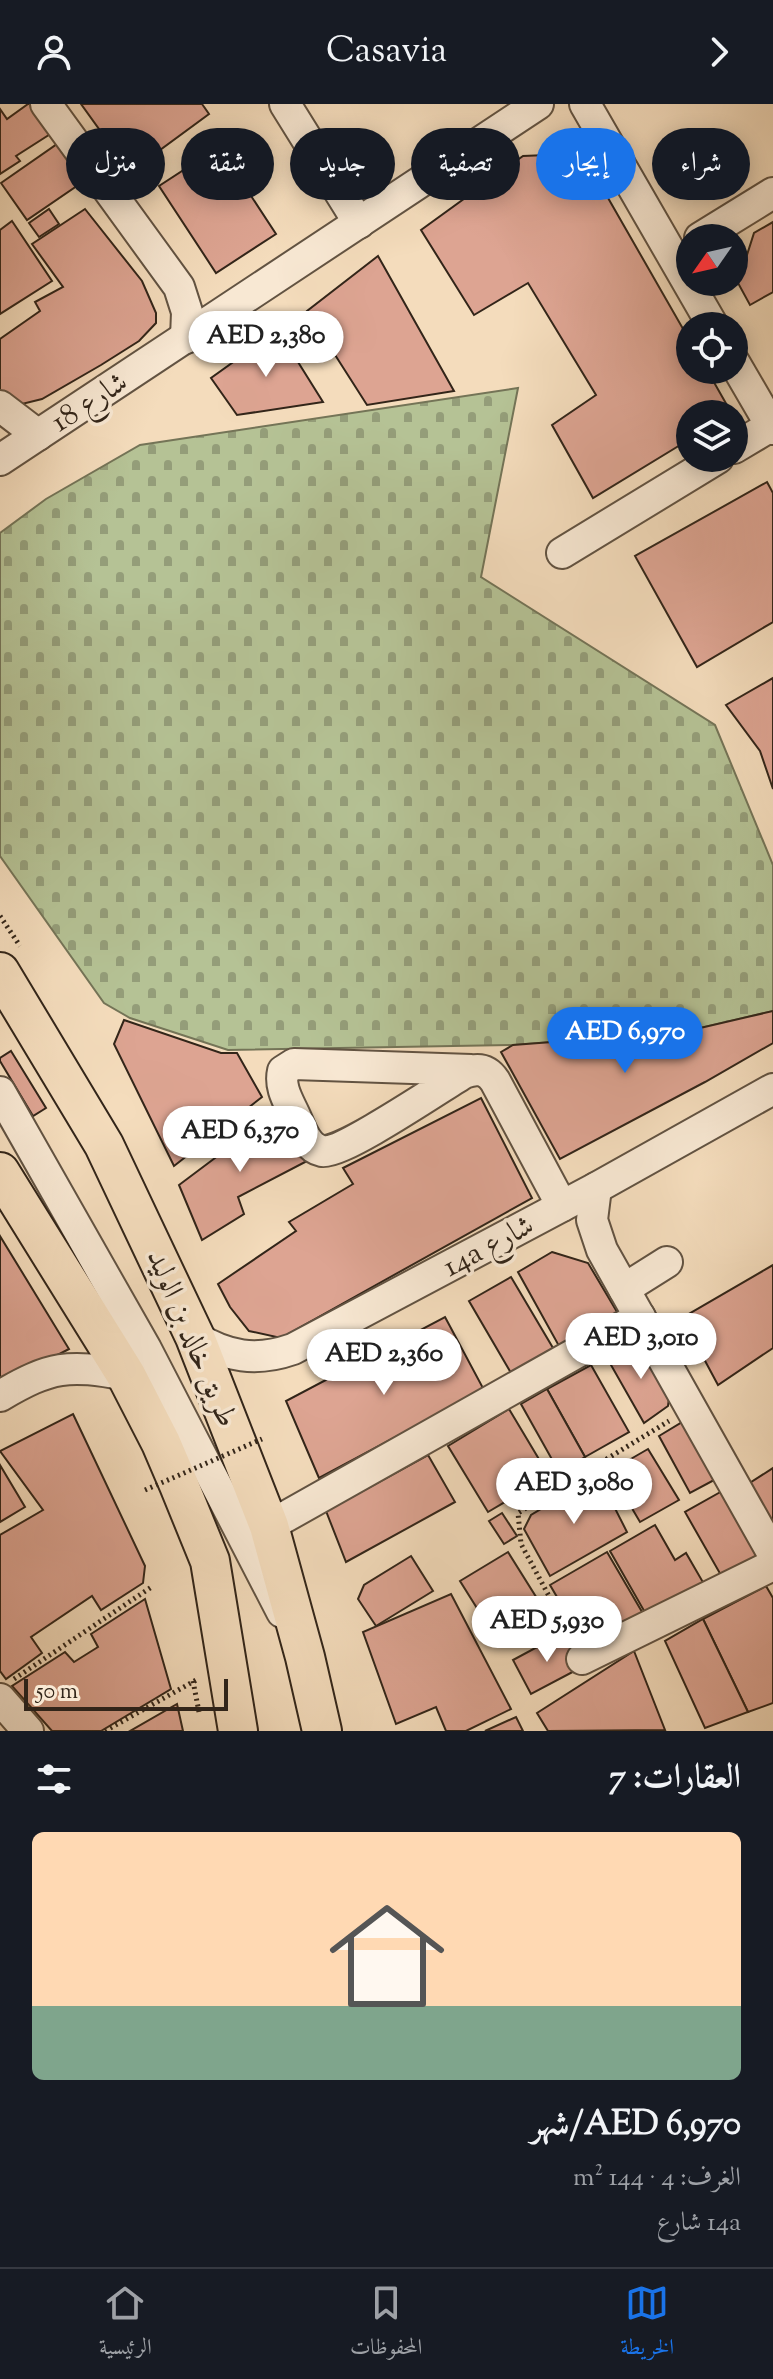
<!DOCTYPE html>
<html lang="ar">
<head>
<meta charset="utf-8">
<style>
  :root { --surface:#171b24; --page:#242831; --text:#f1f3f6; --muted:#9ea1a6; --line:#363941; --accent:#1a73e8 }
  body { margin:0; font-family:"Sorts Mill Goudy",Amiri,serif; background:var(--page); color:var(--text); direction:rtl; height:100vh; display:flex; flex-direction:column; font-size:30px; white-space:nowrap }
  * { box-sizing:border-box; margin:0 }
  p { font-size:26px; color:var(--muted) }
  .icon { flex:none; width:44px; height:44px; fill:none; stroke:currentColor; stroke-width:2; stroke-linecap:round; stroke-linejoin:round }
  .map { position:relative; height:1627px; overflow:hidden; direction:ltr }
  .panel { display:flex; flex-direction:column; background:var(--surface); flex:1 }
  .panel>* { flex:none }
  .hud { position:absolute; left:24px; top:24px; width:726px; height:72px; direction:rtl; display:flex; gap:16px }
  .needle { width:52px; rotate:236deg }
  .fabs { position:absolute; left:676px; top:120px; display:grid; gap:16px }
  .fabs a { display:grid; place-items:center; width:72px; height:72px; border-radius:50%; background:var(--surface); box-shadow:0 4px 20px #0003; font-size:40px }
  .scale { position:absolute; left:24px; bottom:20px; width:204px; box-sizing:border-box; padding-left:8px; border:4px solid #322519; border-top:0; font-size:22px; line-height:28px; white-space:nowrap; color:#322519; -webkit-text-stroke:6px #f8e8d3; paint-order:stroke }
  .price { position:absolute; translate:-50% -68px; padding:0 18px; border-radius:28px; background:#fff; color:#222; font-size:26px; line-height:52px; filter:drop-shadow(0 2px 4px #0008) }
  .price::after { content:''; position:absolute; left:50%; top:48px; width:24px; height:18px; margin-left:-12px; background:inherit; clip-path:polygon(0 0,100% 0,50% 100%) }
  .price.current { background:var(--accent); color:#fff }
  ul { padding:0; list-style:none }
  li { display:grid; align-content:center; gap:16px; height:424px; padding:0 32px }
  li+li { border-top:2px solid var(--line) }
  li span { display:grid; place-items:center; height:248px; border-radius:12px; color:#555 }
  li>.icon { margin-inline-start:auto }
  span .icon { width:144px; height:144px; fill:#fffc; stroke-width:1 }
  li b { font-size:34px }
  h2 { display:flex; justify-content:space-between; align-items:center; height:96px; padding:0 32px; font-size:34px }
  .pill { padding:0 28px; border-radius:36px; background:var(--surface); box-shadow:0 4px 20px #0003; font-size:28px; line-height:72px }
  .pill.current { background:var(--accent); color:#fff }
  header { display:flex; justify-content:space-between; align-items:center; height:104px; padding:0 32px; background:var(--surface); font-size:36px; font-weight:600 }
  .tabs { display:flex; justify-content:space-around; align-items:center; height:112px; border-top:2px solid var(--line); background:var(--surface); font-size:22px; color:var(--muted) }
  .tabs a { display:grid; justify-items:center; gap:4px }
  .tabs .current { color:var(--accent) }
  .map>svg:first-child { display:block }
  .cemetery { fill:url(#cemetery-stones); stroke:#747457; stroke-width:2 }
  .building { fill:#dda492; stroke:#322519; stroke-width:2 }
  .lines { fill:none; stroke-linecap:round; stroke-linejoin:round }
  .minor-casing { stroke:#625342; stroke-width:34 }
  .major-casing { stroke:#322519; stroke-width:42 }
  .path { stroke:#322519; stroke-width:5; stroke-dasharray:2 4; stroke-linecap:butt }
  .minor { stroke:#f8e8d3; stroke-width:30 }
  .major { stroke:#f4dcbc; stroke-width:38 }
  .path-bridge { stroke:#322519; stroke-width:5; stroke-dasharray:2 4; stroke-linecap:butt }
  .labels { text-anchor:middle; stroke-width:7; stroke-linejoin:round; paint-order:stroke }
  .street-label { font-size:30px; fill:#322519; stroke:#f8e8d3 }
</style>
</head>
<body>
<header><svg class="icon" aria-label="forward" viewBox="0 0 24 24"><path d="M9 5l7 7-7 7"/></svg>Casavia<svg class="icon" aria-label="person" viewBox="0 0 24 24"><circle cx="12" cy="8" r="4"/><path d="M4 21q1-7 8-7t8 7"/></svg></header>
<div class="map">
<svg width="773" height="1627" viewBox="0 0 773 1627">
  <defs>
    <pattern id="cemetery-stones" width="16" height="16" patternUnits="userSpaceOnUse" patternTransform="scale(2)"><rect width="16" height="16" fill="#b5c295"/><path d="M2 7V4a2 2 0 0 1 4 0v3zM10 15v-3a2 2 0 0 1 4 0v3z" fill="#949d79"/></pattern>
  </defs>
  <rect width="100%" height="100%" fill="#f4dcbc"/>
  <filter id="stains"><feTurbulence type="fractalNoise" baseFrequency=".0025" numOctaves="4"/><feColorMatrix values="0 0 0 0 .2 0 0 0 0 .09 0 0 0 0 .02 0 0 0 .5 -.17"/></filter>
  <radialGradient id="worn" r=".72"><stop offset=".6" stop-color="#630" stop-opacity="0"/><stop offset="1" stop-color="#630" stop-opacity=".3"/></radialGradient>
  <polygon class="cemetery" points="518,284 481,473 715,621 773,761 773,907 683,928 513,941 228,946 130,914 104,899 0,752 0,429 46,395 140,341"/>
  <g class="building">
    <polygon points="28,0 37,0 55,27 16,52 20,57 0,70 0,5 7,15"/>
    <polygon points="81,0 202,0 209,10 130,68"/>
    <polygon points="60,38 87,75 27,116 1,79"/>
    <polygon points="219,43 276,130 216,169 159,82"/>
    <polygon points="547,51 575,59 596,73 690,237 690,266 707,266 732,310 690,310 690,335 593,394 552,321 596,291 528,179 474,211 421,126 523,52"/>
    <polygon points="49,105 59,120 39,133 29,119"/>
    <polygon points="85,105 142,177 156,209 156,219 139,237 101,261 42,295 18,301 0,287 0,235 40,207 35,198 63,183 32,140"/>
    <polygon points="12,117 52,177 0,210 0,126"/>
    <polygon points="773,118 773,188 750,201 738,179 754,129"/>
    <polygon points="378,152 454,287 367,301 307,207"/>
    <polygon points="278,226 323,298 237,311 211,274"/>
    <polygon points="767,378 773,389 773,518 697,563 635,452"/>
    <polygon points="773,574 773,685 760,647 726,601"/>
    <polygon points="773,907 773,939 705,978 560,1055 501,948 513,941 683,928"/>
    <polygon points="124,916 221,949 237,949 262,993 174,1062 114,940"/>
    <polygon points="11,947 46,1004 33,1012 0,957 0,954"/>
    <polygon points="481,994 532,1094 281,1234 249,1227 230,1203 218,1180 296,1127 289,1118 353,1080 343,1064"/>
    <polygon points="279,1006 307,1057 238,1093 244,1110 202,1136 179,1081"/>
    <polygon points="0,1132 69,1245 0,1281"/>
    <polygon points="552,1148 588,1159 623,1218 564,1251 518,1168"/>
    <polygon points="773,1161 773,1244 718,1281 682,1214"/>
    <polygon points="511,1173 553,1244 511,1269 469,1197"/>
    <polygon points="445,1213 484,1286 319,1374 286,1297"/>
    <polygon points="636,1240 648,1246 670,1287 668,1302 644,1319 607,1254"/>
    <polygon points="591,1261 629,1328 585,1353 547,1285"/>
    <polygon points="547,1285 585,1353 559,1368 521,1300"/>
    <polygon points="509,1305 549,1372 488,1408 448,1342"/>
    <polygon points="73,1310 145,1462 143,1479 101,1506 92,1492 31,1533 42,1549 6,1575 0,1567 0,1431 43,1406 0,1347"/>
    <polygon points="684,1317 716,1375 690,1389 659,1332"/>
    <polygon points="648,1345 679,1396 640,1418 610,1367"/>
    <polygon points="428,1351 455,1398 346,1458 326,1407"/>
    <polygon points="0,1361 25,1403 0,1418"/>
    <polygon points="773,1364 773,1424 745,1382"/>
    <polygon points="598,1371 627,1428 550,1472 524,1425 531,1411"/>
    <polygon points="724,1386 761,1451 722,1473 685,1408"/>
    <polygon points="502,1409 517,1432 504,1440 489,1417"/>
    <polygon points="655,1421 675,1456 686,1449 704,1480 647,1512 610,1447"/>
    <polygon points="508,1448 538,1496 490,1525 460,1477"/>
    <polygon points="607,1448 645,1513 588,1546 550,1481"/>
    <polygon points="411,1452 433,1487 376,1522 358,1495 364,1481"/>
    <polygon points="766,1482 773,1494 773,1599 748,1608 703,1515"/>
    <polygon points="451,1490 511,1605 466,1627 446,1627 436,1603 396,1620 363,1528"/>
    <polygon points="145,1495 171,1585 101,1627 52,1627 12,1582 65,1548 74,1558 98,1543 91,1530"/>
    <polygon points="703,1515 748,1608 705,1624 665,1537"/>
    <polygon points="563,1529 582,1563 531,1590 513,1556"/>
    <polygon points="634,1547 665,1626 548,1627 537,1609"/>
    <polygon points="177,1600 183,1627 130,1627"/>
    <polygon points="516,1613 523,1627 485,1627"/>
  </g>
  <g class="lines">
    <g class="minor-casing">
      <g id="minor">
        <polyline points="46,0 179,183 187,208 186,234"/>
        <polyline points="285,0 359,119"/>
        <polyline points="585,0 713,222"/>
        <polyline points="700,134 773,89"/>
        <polyline points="734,258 773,325"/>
        <polyline points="0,302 38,331"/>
        <polyline points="734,344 771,322"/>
        <polyline points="0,356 538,0"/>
        <polyline points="562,449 718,354"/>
        <path d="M471,966L294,960L283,967C279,984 289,998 296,1014C301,1026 307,1044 322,1047C341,1051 442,982 464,969C477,964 487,965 495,977L562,1102"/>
        <polyline points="0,988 146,1245 282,1508"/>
        <polyline points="596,1084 592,1116 602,1146 773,1450"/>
        <polyline points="624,1185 667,1158"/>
        <path d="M195,1233C227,1253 256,1258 293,1245L596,1084L773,985"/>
        <path d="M0,1292C51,1262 68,1260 126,1271"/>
        <polyline points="269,1422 640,1213"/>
        <polyline points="582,1555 773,1461"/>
        <polyline points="0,1595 28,1627"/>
      </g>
    </g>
    <g class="major-casing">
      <g id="major">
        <polyline points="0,868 104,1041 195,1233 269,1422 305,1553 322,1627"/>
        <polyline points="0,1068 126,1271 161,1339 179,1381 210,1457 238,1627"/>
      </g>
    </g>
    <g class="path">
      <polyline points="0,812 20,842"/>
      <polyline points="571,1533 521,1440 518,1409 669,1317"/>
      <polyline points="14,1575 153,1482"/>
      <polyline points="193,1577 199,1608"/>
      <polyline points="105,1627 198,1575"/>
    </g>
    <use href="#minor" class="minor"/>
    <use href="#major" class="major"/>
    <polyline class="path-bridge" points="145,1386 262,1335"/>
  </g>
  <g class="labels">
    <g class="street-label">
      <text transform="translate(89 297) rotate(-33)" y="10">شارع 18</text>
      <text transform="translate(488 1141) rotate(-28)" y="10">14a شارع</text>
      <text transform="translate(193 1234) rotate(67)" y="10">طريق خالد بن الوليد</text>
    </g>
  </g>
  <rect width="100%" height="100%" filter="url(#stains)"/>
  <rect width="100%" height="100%" fill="url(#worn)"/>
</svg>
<div class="fabs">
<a><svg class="needle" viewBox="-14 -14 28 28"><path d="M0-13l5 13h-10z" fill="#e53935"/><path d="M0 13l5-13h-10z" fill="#9ea1a6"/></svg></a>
<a><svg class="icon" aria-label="locate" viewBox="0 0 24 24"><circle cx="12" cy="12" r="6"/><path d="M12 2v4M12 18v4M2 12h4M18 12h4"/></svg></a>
<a><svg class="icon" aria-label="layers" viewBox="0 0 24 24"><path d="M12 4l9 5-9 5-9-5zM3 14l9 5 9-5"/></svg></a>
</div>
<div class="scale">50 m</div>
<b class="price" style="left:266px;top:275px">AED 2,380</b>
<b class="price current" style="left:625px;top:971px">AED 6,970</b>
<b class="price" style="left:240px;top:1070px">AED 6,370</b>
<b class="price" style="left:641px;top:1277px">AED 3,010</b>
<b class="price" style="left:384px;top:1293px">AED 2,360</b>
<b class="price" style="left:574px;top:1422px">AED 3,080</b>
<b class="price" style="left:547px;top:1560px">AED 5,930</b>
<div class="hud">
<a class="pill">شراء</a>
<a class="pill current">إيجار</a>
<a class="pill">تصفية</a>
<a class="pill">جديد</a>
<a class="pill">شقة</a>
<a class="pill">منزل</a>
</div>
</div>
<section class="panel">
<h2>العقارات: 7<svg class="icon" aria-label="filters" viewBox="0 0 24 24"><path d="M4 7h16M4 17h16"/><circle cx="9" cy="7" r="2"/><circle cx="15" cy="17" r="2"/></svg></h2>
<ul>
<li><span style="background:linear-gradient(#ffd9b3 70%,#7fa58c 0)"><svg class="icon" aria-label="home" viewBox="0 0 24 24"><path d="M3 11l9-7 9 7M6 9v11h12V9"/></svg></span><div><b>AED 6,970/شهر</b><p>الغرف: 4 · 144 m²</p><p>14a شارع</p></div></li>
</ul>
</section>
<nav class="tabs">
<a class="current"><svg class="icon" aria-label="map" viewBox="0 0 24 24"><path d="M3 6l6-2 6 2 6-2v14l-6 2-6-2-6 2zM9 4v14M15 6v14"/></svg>الخريطة</a>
<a><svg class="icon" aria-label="saved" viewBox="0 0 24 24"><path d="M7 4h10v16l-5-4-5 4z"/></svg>المحفوظات</a>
<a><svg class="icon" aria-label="home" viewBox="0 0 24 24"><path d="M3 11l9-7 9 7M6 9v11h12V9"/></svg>الرئيسية</a>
</nav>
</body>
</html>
